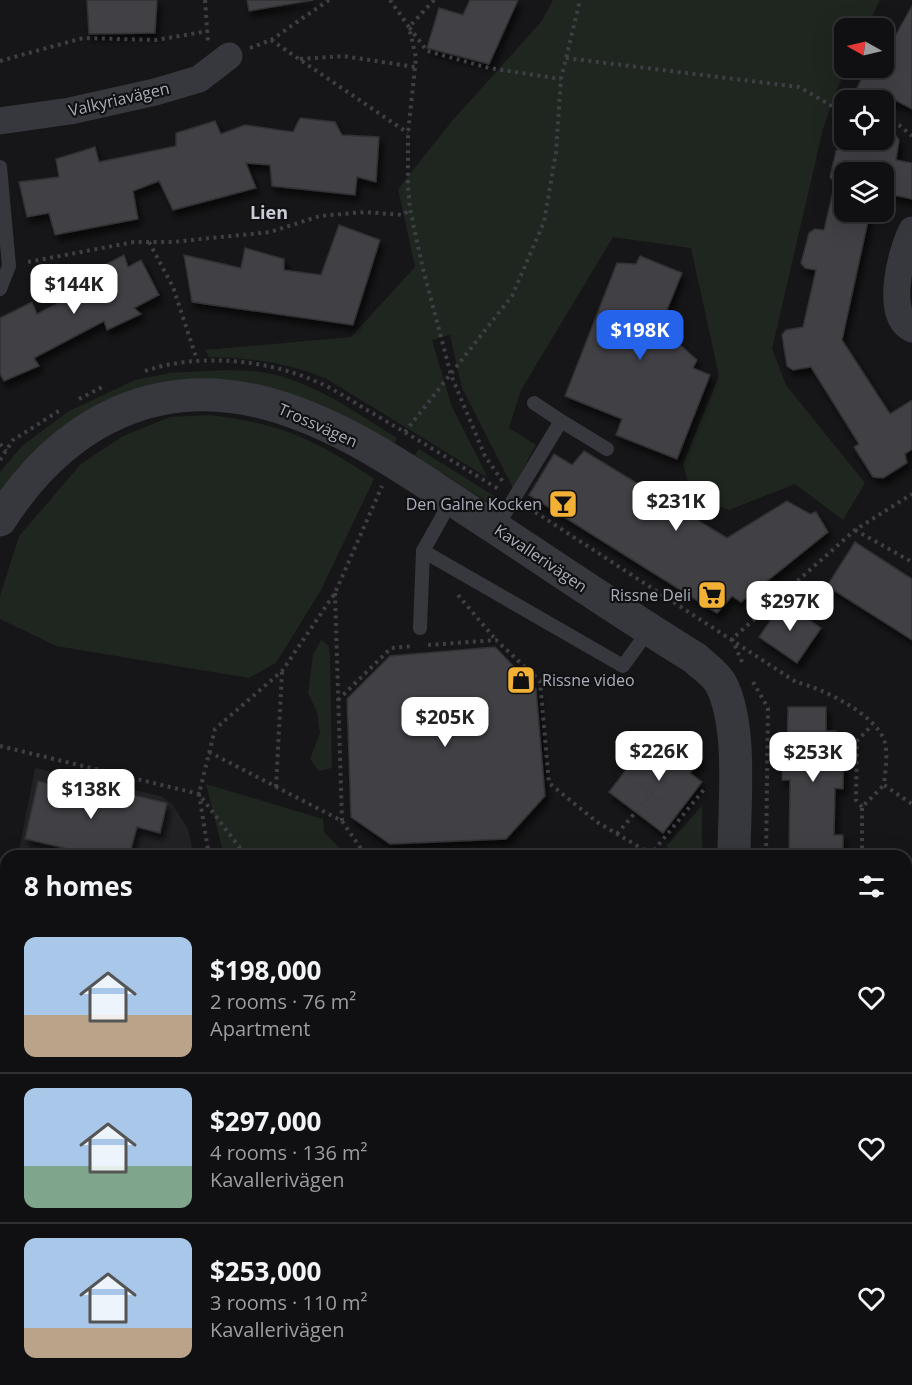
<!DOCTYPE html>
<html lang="en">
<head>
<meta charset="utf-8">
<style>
  :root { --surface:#101012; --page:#1e1e20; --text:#f1f3f6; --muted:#9c9d9f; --line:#303032; --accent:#2563eb }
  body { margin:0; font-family:"Open Sans",sans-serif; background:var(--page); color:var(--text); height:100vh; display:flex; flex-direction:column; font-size:22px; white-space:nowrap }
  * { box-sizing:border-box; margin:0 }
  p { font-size:20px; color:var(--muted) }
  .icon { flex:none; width:33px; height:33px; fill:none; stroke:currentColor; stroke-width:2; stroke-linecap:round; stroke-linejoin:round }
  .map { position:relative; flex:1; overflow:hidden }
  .details { position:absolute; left:0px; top:850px; width:912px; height:536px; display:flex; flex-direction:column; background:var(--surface); border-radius:18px 18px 0 0; box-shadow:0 6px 24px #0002,0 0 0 2px var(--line) }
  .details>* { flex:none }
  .needle { width:39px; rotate:278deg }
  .controls { position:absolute; left:834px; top:18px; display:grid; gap:12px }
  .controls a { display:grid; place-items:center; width:60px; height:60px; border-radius:12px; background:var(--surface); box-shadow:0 6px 24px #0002,0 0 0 2px var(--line); font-size:30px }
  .price { position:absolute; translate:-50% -51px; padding:0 14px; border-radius:12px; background:#fff; color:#222; font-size:20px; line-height:39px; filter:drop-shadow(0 2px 3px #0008) }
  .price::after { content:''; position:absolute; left:50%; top:36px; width:18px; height:14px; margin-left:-9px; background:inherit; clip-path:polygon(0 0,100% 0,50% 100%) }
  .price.active { background:var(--accent); color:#fff }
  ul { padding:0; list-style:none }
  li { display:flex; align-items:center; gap:18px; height:150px; padding:0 24px }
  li+li { border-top:2px solid var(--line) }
  li span { display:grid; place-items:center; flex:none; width:168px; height:120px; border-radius:12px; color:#555 }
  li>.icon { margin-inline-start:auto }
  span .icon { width:72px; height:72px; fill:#fffc; stroke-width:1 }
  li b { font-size:26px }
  h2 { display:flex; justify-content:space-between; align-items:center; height:72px; padding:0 24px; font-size:26px }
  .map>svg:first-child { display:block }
  .built { fill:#222225 }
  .green { fill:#1e261f }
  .building { fill:#404145; stroke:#303034; stroke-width:1.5; filter:url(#shadow) }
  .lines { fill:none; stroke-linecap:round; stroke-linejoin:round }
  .path { stroke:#3d3f44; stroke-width:4; stroke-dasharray:3 4.5; stroke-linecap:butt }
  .service { stroke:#37383d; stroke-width:14 }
  .minor { stroke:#37383d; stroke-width:27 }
  .tertiary { stroke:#37383d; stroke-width:33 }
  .labels { text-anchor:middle; stroke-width:4.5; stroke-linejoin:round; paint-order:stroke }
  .street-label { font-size:16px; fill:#a8adb8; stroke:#111113 }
  .poi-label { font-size:16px; fill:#a8adb8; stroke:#111113; text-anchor:end }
  .neighbourhood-label { font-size:18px; font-weight:bold; fill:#c9ccd4; stroke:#111113 }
</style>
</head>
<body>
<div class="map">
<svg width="912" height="1385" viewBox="0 0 912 1385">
  <defs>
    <filter id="shadow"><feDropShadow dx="3.5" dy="6" stdDeviation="3" flood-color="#0009"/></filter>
  </defs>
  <rect width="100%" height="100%" fill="#161618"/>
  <g class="built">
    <polygon points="35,768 161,796 172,804 188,829 194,856 18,856"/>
    <polygon points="26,1380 122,1380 138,1385 24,1385"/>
  </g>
  <g class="green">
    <path d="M553,0H880L866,28H844V68H847L836,91L823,129L772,349L786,385L865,483L843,520L795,484L729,510L691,493L683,464L719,376L691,248L613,237L521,390L509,428L536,445L513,488L462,388L450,335L432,340L452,407L488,478L327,379C288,363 251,358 209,357L205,350L351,337L415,267L398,189L452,121L541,22Z"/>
    <path d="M225,370C239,371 254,370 267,373C316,383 355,412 397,438L392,448L322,405L263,386L202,382L40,447L0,492V472L23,445L69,411L135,380L170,373Z"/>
    <path d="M210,415C282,424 314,439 374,479L321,590L276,663L249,678L56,646L0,619V596L19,536L81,464L123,436L170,417Z"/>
    <polygon points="419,449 504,502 500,510 444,474 426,468 412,459"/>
    <polygon points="321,640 329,646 330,659 332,768 319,771 310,759 320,733 317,712 308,693 313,655"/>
    <polygon points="206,784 323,819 324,832 347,856 224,856"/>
    <polygon points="702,806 702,856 678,856 666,846"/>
    <polygon points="0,955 6,977 6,1110 0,1142"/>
  </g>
  <g class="building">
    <polygon points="87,0 157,0 155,33 89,34"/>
    <polygon points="247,0 314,0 249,11"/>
    <polygon points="470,0 518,0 489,64 427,48 439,8 463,15"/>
    <polygon points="912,6 912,109 895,100 892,106 857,88 867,68 884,68 884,56"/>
    <polygon points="300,118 335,122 342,135 379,137 376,182 357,177 355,195 272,186 270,165 246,163 256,188 173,210 159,181 133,191 138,219 55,235 49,213 27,217 19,182 59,177 56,159 95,147 99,162 176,146 176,133 215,121 221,134 245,125 293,132"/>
    <polygon points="884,133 895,135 899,140 896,160 912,163 912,199 884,193 884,172 844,172 844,212 870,212 842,340 890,414 912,400 912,449 905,454 907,463 883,478 873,477 854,447 859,444 811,367 793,370 787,366 782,335 786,330 803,327 816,270 805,268 801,263 809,233 815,229 824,230 835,183 830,177 836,151 841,147 859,150 862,140 884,140"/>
    <polygon points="339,225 380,240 353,325 192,302 184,255 241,268 245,248 284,259 284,270 321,275"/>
    <polygon points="124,255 128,267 141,260 159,295 134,308 141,314 107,330 104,321 34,358 39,366 4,381 0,374 0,318 32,302 37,314 94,284 87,274"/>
    <polygon points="640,256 682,273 660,327 697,360 693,368 710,375 677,459 616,435 622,419 565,396 617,263 636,264"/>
    <polygon points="584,451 727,538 787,501 810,514 816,512 828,532 741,602 732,596 717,613 529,495 554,454 572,465"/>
    <polygon points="855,542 912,579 912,640 827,586"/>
    <polygon points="783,602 821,628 797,663 759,637"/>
    <polygon points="495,647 536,689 545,796 506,839 390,844 351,817 347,699 390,656"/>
    <polygon points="788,707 826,707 826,731 836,731 836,744 844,744 843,789 835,788 834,835 843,835 843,856 789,856 790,780 782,780 783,751 787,751"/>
    <polygon points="670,735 701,759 690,773 702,782 663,833 609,792 648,741 659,750"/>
    <polygon points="38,781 127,802 129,794 167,803 160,833 137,827 129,856 99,856 25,839"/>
    <rect x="906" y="897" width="6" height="70"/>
    <rect x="906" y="1073" width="6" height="63"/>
    <polygon points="907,1190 912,1194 912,1254 906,1249"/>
    <polygon points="906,1304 912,1308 912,1336 906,1345"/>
    <polygon points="257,1380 311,1380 309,1385 255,1385"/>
    <polygon points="316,1380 429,1380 439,1385 327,1385"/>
    <polygon points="583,1380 675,1380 671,1385 560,1385"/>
    <polygon points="832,1380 881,1380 877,1385 839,1385"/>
  </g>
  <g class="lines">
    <g class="path">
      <polyline points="205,0 208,42"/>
      <polyline points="390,0 409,27 416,58 408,133 408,185 410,209 423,269 451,375 485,456 503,482"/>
      <polyline points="434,0 409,27 427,51 489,68 561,79"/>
      <polyline points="271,40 329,0"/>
      <polyline points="250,48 271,40 408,133"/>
      <polyline points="566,58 799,87 844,113"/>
      <polyline points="300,59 343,56 415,67"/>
      <polyline points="0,61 83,38 156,40 208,31"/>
      <polyline points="884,122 899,125 912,136"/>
      <polyline points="149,242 173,287 197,360"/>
      <polyline points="28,262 134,242 173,242 270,232 320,216 365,212 403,215 410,209"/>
      <path d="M145,371C197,353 265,359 315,381C333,388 350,400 367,410C412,436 456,463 500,490"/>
      <polyline points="79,399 104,386"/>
      <polyline points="405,432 512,296 544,222 556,152 561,79 580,0"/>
      <polyline points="0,444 6,451"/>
      <polyline points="0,460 13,440 62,409"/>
      <path d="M529,508L796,682C822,688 878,715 885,743C888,757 885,772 884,785L912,804"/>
      <polyline points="855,530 912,562"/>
      <polyline points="335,593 342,821"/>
      <polyline points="458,595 496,640"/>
      <polyline points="428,645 496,640 540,681 549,783 597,822 651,854 706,787"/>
      <polyline points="742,662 732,639 855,530 912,494"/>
      <polyline points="753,682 768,708 766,856"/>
      <polyline points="338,700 391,648 414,646"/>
      <polyline points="0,746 199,794 246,856"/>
      <polyline points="209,752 342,821 366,856"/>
      <polyline points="844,765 857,765"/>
      <polyline points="639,784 664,803"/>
      <polyline points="276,787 282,672"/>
      <polyline points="862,807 856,800 857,741 872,725"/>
      <polyline points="617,834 651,794"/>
      <polyline points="651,854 656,856"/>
      <polyline points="209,856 199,794 215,729 282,671 335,593 382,486"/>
      <polyline points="843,856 862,856"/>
      <polyline points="862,856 862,807 884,785"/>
      <polyline points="906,882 912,880"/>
      <polyline points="910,1136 912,1177"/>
      <polyline points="907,1190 912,1182"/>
      <polyline points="0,1192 6,1179"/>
      <polyline points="906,1376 912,1366"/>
      <polyline points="313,1380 316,1385"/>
      <polyline points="488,1380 488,1385"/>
      <polyline points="755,1380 760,1385"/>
      <polyline points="213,1385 215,1380"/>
      <polyline points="711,1385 715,1380"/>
      <polyline points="805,1385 808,1380"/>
      <polyline points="900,1385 903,1380"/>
    </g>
    <g class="service">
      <polyline points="0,167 9,266 0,289"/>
      <polyline points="561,421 607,449"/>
      <polyline points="496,528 561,421 534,403"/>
      <polyline points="423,551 623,666 649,630"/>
      <polyline points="420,628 423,551 452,499"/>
    </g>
    <g class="minor">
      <polyline points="0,121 70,111 155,92 199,79 229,56"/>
      <path d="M912,230C901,251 884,316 912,329"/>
      <polyline points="0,891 6,900"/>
      <polyline points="0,1264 6,1238"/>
    </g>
    <g class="tertiary">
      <path d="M0,520C64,420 161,370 279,407C350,429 413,474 474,514C548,562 620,612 695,658C703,666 716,674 721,684C743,726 734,808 734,856"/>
      <polyline points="906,1001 912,1002"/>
      <polyline points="906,1047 912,1047"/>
    </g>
  </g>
  <defs>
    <g id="bar-square" transform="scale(1.5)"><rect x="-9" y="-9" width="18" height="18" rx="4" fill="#f2b134" stroke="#111113"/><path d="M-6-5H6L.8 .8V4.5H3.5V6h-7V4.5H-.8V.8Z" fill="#111"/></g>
    <g id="supermarket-square" transform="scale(1.5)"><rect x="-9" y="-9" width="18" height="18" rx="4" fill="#f2b134" stroke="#111113"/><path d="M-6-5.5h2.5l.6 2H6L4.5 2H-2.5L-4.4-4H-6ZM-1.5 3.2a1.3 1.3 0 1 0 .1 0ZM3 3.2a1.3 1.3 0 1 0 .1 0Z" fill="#111"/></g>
    <g id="shop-square" transform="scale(1.5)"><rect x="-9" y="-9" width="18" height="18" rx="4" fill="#f2b134" stroke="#111113"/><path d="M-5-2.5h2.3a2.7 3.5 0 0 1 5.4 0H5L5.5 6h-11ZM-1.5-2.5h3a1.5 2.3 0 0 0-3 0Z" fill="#111"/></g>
  </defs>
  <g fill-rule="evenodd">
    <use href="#bar-square" x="563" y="504"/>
    <use href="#supermarket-square" x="712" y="595"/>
    <use href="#shop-square" x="521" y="680"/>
  </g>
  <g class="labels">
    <g class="street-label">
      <text transform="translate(119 99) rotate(-13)" y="6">Valkyriavägen</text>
      <text transform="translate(318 425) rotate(24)" y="6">Trossvägen</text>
      <text transform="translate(541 558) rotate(34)" y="6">Kavallerivägen</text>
    </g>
    <g class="poi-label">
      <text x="542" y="510">Den Galne Kocken</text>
      <text x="691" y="601">Rissne Deli</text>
      <text x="542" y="686" text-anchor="start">Rissne video</text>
    </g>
    <g class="neighbourhood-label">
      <text x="269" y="219">Lien</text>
    </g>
  </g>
</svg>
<div class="controls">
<a><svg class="needle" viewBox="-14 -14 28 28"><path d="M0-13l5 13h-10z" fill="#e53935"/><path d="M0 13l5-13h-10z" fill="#9c9d9f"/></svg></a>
<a><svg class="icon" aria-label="locate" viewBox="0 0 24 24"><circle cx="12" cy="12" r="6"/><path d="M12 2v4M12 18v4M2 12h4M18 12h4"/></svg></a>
<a><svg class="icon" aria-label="layers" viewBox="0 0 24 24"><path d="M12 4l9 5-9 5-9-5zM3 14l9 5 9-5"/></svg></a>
</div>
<b class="price" style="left:74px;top:315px">$144K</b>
<b class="price active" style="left:640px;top:361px">$198K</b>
<b class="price" style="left:676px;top:532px">$231K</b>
<b class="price" style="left:790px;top:632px">$297K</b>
<b class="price" style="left:445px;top:748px">$205K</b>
<b class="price" style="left:659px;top:782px">$226K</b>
<b class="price" style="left:813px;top:783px">$253K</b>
<b class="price" style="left:91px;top:820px">$138K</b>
<section class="details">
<h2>8 homes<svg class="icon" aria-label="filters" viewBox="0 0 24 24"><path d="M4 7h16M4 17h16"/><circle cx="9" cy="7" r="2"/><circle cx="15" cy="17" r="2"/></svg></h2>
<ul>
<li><span style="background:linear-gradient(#a9c7e8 65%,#b9a48a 0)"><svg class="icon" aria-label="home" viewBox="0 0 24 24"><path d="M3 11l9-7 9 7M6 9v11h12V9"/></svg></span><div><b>$198,000</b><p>2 rooms · 76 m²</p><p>Apartment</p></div><svg class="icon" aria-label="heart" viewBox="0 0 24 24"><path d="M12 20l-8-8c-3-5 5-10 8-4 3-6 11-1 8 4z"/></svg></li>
<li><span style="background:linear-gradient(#a9c7e8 65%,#7fa58c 0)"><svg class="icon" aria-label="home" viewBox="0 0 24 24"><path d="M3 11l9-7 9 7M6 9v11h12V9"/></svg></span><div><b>$297,000</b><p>4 rooms · 136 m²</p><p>Kavallerivägen</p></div><svg class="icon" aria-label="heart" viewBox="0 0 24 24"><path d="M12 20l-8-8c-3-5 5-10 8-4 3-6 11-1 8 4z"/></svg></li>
<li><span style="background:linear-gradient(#a9c7e8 75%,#b9a48a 0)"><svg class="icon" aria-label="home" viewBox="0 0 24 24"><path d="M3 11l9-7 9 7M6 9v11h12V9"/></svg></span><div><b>$253,000</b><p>3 rooms · 110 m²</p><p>Kavallerivägen</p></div><svg class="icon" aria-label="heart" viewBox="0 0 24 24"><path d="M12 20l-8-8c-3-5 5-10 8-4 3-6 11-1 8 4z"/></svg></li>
</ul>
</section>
</div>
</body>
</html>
